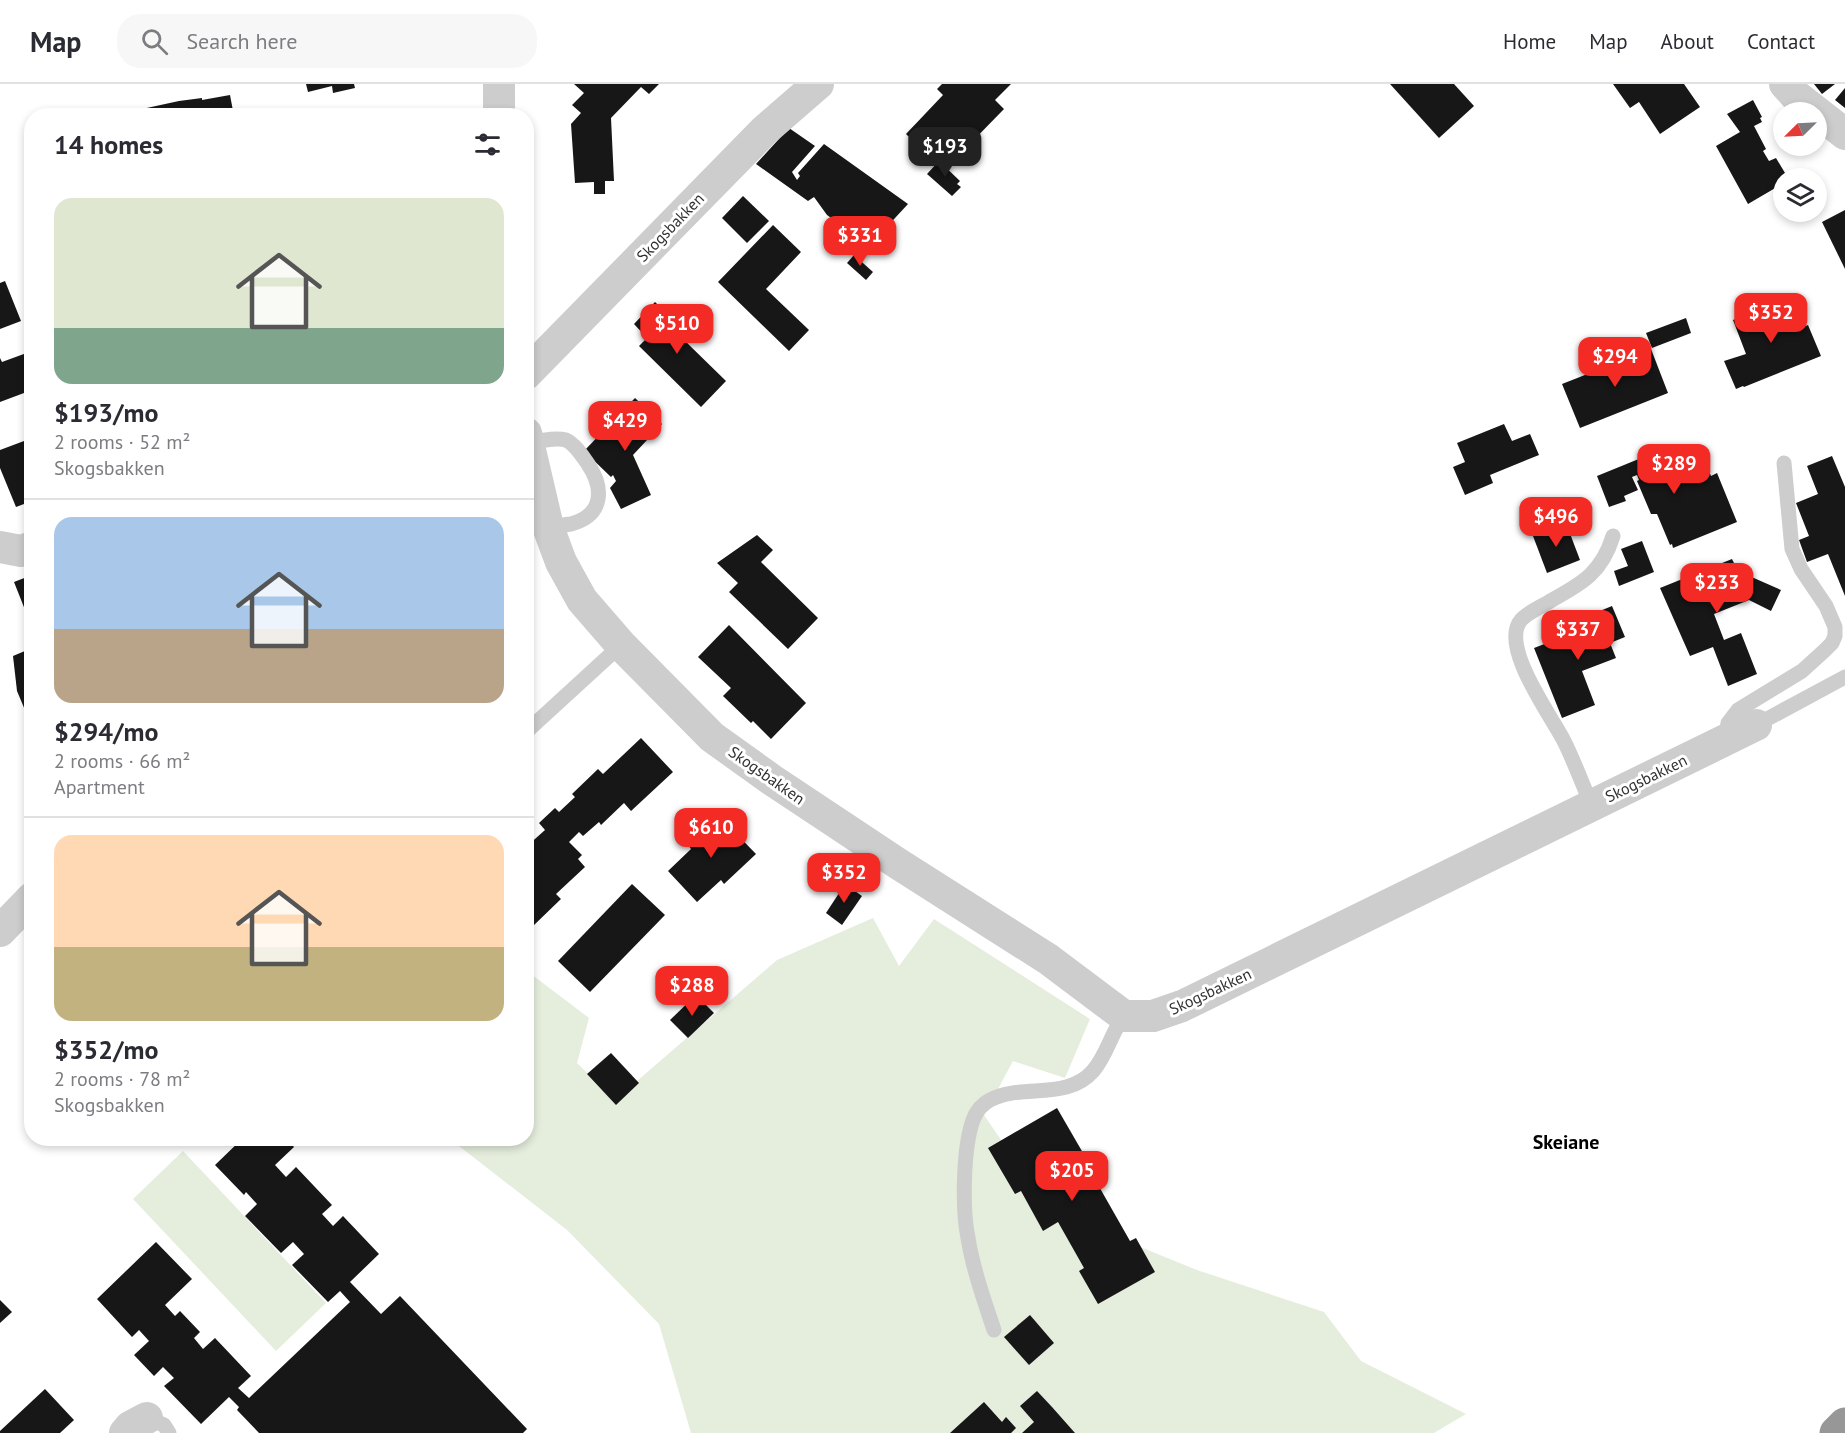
<!DOCTYPE html>
<html lang="en">
<head>
<meta charset="utf-8">
<style>
  :root { --surface:#fff; --page:#f7f7f7; --text:#2b2b33; --muted:#7c7c81; --line:#e1e1e2; --accent:#f42a25 }
  body { margin:0; font-family:"PT Sans",sans-serif; background:var(--page); color:var(--text); height:100vh; display:flex; flex-direction:column; font-size:22px; white-space:nowrap }
  * { box-sizing:border-box; margin:0 }
  p { font-size:20px; color:var(--muted) }
  .icon { flex:none; width:33px; height:33px; fill:none; stroke:currentColor; stroke-width:2; stroke-linecap:round; stroke-linejoin:round }
  .map { position:relative; flex:1; overflow:hidden }
  .side { position:absolute; left:24px; top:24px; width:510px; height:1038px; display:flex; flex-direction:column; background:var(--surface); border-radius:24px; box-shadow:0 3px 9px #0003 }
  .side>* { flex:none }
  .needle { width:39px; rotate:246deg }
  .buttons { position:absolute; left:1773px; top:18px; display:grid; gap:12px }
  .buttons a { display:grid; place-items:center; width:54px; height:54px; border-radius:50%; background:var(--surface); box-shadow:0 3px 9px #0003; font-size:30px }
  .price { position:absolute; translate:-50% -51px; padding:0 14px; border-radius:12px; background:var(--accent); color:#fff; font-size:20px; line-height:39px; filter:drop-shadow(0 2px 3px #0008) }
  .price::after { content:''; position:absolute; left:50%; top:36px; width:18px; height:14px; margin-left:-9px; background:inherit; clip-path:polygon(0 0,100% 0,50% 100%) }
  .price.selected { background:#222; color:#fff }
  ul { padding:0; list-style:none }
  li { display:grid; align-content:center; gap:12px; height:318px; padding:0 30px }
  li+li { border-top:2px solid var(--line) }
  li span { display:grid; place-items:center; height:186px; border-radius:18px; color:#555 }
  li>.icon { margin-inline-start:auto }
  span .icon { width:108px; height:108px; fill:#fffc; stroke-width:1 }
  li b { font-size:26px }
  h2 { display:flex; justify-content:space-between; align-items:center; height:72px; padding:0 30px; font-size:26px }
  header { display:flex; align-items:center; gap:36px; box-sizing:border-box; height:84px; padding:0 30px; background:var(--surface); border-bottom:2px solid var(--line) }
  header strong { font-size:28px }
  nav { display:flex; gap:33px; margin-inline-start:auto; font-size:21px }
  .search { width:420px; height:54px; background:var(--page); display:flex; align-items:center; gap:15px; box-sizing:border-box; padding:0 21px; border-radius:24px; color:var(--muted); font-size:22px }
  .map>svg:first-child { display:block }
  .green { fill:#e5eedd }
  .building { fill:#171717 }
  .lines { fill:none; stroke-linecap:round; stroke-linejoin:round }
  .service { stroke:#cdcdcd; stroke-width:15 }
  .minor { stroke:#cdcdcd; stroke-width:32 }
  .motorway { stroke:#979797; stroke-width:33 }
  .labels { text-anchor:middle; stroke-width:6; stroke-linejoin:round; paint-order:stroke }
  .street-label { font-size:16px; fill:#303030; stroke:#fff }
  .quarter-label { font-size:20px; font-weight:bold; fill:#000; stroke:#fff }
</style>
</head>
<body>
<header>
<strong>Map</strong>
<div class="search"><svg class="icon" aria-label="search" viewBox="0 0 24 24"><circle cx="10" cy="10" r="6"/><path d="M15 15l6 6"/></svg>Search here</div>
<nav><a>Home</a><a>Map</a><a>About</a><a>Contact</a></nav>
</header>
<div class="map">
<svg width="1845" height="1349" viewBox="0 0 1845 1349">
  <rect width="100%" height="100%" fill="#fff"/>
  <g class="green">
    <polygon points="873,834 899,882 934,835 1090,935 1065,994 1013,977 984,1031 1049,1126 1197,1186 1324,1228 1361,1277 1466,1330 1434,1349 691,1349 659,1240 567,1146 450,1055 526,1054 527,887 589,934 577,979 615,1016 777,876"/>
    <polygon points="183,1067 326,1219 276,1267 133,1115"/>
  </g>
  <g class="building">
    <polygon points="306,0 354,0 355,4 333,9 332,2 308,8"/>
    <polygon points="574,0 659,0 649,10 641,3 611,34 614,97 605,97 605,110 594,110 594,98 575,99 571,40 581,29 572,21 584,9"/>
    <polygon points="942,0 1011,0 995,16 1004,25 963,67 955,58 935,79 906,50 943,11 937,5"/>
    <polygon points="1390,0 1454,0 1474,22 1439,54"/>
    <polygon points="1613,0 1684,0 1700,23 1660,50 1639,18 1630,24"/>
    <polygon points="1814,0 1835,0 1822,10"/>
    <polygon points="1845,4 1845,24 1835,16"/>
    <polygon points="230,11 234,32 120,32 119,30 179,17 202,14 202,16"/>
    <polygon points="1753,16 1762,33 1760,34 1762,38 1754,42 1766,65 1763,67 1769,77 1776,74 1788,94 1784,94 1782,100 1748,120 1716,62 1740,48 1727,30"/>
    <polygon points="789,44 815,62 792,88 797,96 800,92 798,89 824,60 908,120 870,161 827,131 814,113 808,117 756,80"/>
    <polygon points="1794,62 1811,62 1802,69"/>
    <polygon points="939,77 960,97 957,100 961,103 952,112 927,90"/>
    <polygon points="743,112 769,137 747,159 722,134"/>
    <polygon points="1845,126 1845,185 1822,138"/>
    <polygon points="773,141 801,168 766,205 809,246 789,267 718,198"/>
    <polygon points="854,171 873,188 866,196 847,179"/>
    <polygon points="5,197 21,237 0,245 0,199"/>
    <polygon points="1788,214 1801,244 1808,241 1821,272 1744,303 1743,302 1736,305 1724,277 1746,270 1733,236"/>
    <polygon points="655,218 688,250 683,255 726,297 701,323 639,262 647,254 634,240"/>
    <polygon points="1686,234 1691,249 1652,264 1646,249"/>
    <polygon points="1651,265 1668,309 1580,344 1562,300"/>
    <polygon points="32,267 32,306 0,318 0,274 2,278"/>
    <polygon points="635,314 662,340 633,371 651,411 621,425 610,404 616,397 613,391 611,393 584,367"/>
    <polygon points="1504,340 1512,357 1530,350 1539,371 1490,391 1493,399 1465,411 1453,383 1465,378 1457,359"/>
    <polygon points="32,354 32,417 16,423 0,384 0,366"/>
    <polygon points="1700,366 1711,392 1717,389 1737,438 1673,464 1672,460 1670,461 1657,430 1651,430 1637,397 1639,396 1637,391 1632,393 1638,406 1624,412 1626,417 1609,423 1597,392 1651,370 1658,384"/>
    <polygon points="1832,372 1845,403 1845,512 1828,470 1807,478 1799,456 1809,452 1796,419 1818,410 1807,382"/>
    <polygon points="1566,439 1580,476 1547,489 1533,452"/>
    <polygon points="757,451 773,466 761,478 818,534 788,565 729,508 738,499 717,479"/>
    <polygon points="1642,457 1654,488 1619,502 1614,487 1628,482 1621,465"/>
    <polygon points="1732,475 1738,487 1781,506 1771,527 1749,516 1714,530 1724,556 1741,549 1757,590 1728,602 1713,563 1690,572 1660,504"/>
    <polygon points="32,491 32,541 31,541 14,498"/>
    <polygon points="1612,522 1625,553 1610,559 1616,574 1582,587 1595,621 1562,634 1534,564 1599,539 1595,529"/>
    <polygon points="729,541 806,619 771,655 753,637 751,639 723,612 731,604 698,573"/>
    <polygon points="32,564 32,637 30,638 17,607 13,572"/>
    <polygon points="641,654 673,688 631,727 624,719 601,741 599,738 583,752 579,748 569,758 582,771 578,775 585,783 556,810 561,815 533,842 526,835 526,763 545,746 539,739 555,724 559,728 575,713 572,710 598,685 603,690"/>
    <polygon points="719,732 756,770 724,800 721,796 697,818 668,787 691,765 688,761"/>
    <polygon points="632,800 665,831 590,908 558,877"/>
    <polygon points="845,800 862,812 842,841 826,829"/>
    <polygon points="696,911 714,929 688,954 670,936"/>
    <polygon points="611,969 639,999 616,1021 587,990"/>
    <polygon points="1057,1024 1090,1081 1097,1074 1105,1076 1108,1080 1108,1090 1097,1099 1130,1157 1136,1154 1155,1188 1098,1220 1079,1187 1084,1184 1058,1138 1043,1147 1021,1107 1015,1110 988,1064"/>
    <polygon points="243,1054 286,1054 294,1063 275,1081 286,1093 296,1083 332,1121 322,1130 333,1142 343,1132 379,1170 350,1198 381,1230 400,1212 527,1345 523,1349 259,1349 237,1326 239,1323 229,1313 201,1340 164,1302 174,1294 163,1283 154,1292 134,1271 149,1257 139,1246 132,1253 97,1215 156,1158 192,1195 165,1221 175,1232 180,1227 200,1248 194,1254 203,1265 215,1254 251,1292 238,1304 249,1314 350,1218 340,1207 328,1218 292,1181 304,1170 293,1158 281,1169 245,1132 257,1120 246,1108 244,1111 215,1081"/>
    <polygon points="0,1216 12,1228 0,1239"/>
    <polygon points="1030,1231 1054,1259 1029,1281 1004,1253"/>
    <polygon points="45,1305 74,1336 60,1349 0,1349 0,1347"/>
    <polygon points="1037,1307 1052,1323 1075,1349 1022,1349 1034,1338 1020,1322"/>
    <polygon points="984,1318 1002,1338 1006,1333 1016,1344 1011,1349 950,1349"/>
  </g>
  <g class="lines">
    <g class="service">
      <path d="M529,359C540,357 555,353 566,356C575,360 583,373 588,380C604,404 604,431 571,440C564,441 555,442 548,443"/>
      <polyline points="1756,641 1845,593"/>
      <polyline points="526,648 621,561"/>
      <polyline points="1726,655 1728,639 1738,626 1802,587 1824,567 1832,559 1835,552 1835,543 1826,522 1801,485 1792,465 1784,379"/>
      <path d="M1591,720C1582,699 1574,677 1564,657C1552,633 1499,562 1521,536C1528,528 1543,522 1552,516C1583,499 1602,488 1613,452"/>
      <path d="M994,1246C984,1216 973,1185 968,1154C962,1125 963,1064 973,1036C976,1028 982,1020 990,1016C1022,999 1067,1017 1093,987C1107,971 1111,949 1124,932"/>
      <polyline points="147,1334 164,1341 169,1349"/>
    </g>
    <g class="minor">
      <polyline points="499,0 499,32"/>
      <polyline points="1785,0 1795,11 1845,50"/>
      <polyline points="526,290 765,46 818,0"/>
      <polyline points="526,349 548,443 561,478 582,516 621,561 712,653 772,696 897,779 1048,875 1124,932 1153,932 1182,922 1756,641"/>
      <polyline points="0,463 21,467 32,463"/>
      <polyline points="0,847 32,814"/>
      <polyline points="125,1349 130,1343 147,1334"/>
    </g>
    <polyline class="motorway" points="1836,1349 1845,1340"/>
  </g>
  <g class="labels">
    <g class="street-label">
      <text transform="translate(670 143) rotate(-46)" y="6">Skogsbakken</text>
      <text transform="translate(767 691) rotate(35)" y="6">Skogsbakken</text>
      <text transform="translate(1646 694) rotate(-26)" y="6">Skogsbakken</text>
      <text transform="translate(1210 907) rotate(-25)" y="6">Skogsbakken</text>
    </g>
    <g class="quarter-label">
      <text x="1566" y="1065">Skeiane</text>
    </g>
  </g>
</svg>
<div class="buttons">
<a><svg class="needle" viewBox="-14 -14 28 28"><path d="M0-13l5 13h-10z" fill="#e53935"/><path d="M0 13l5-13h-10z" fill="#7c7c81"/></svg></a>
<a><svg class="icon" aria-label="layers" viewBox="0 0 24 24"><path d="M12 4l9 5-9 5-9-5zM3 14l9 5 9-5"/></svg></a>
</div>
<b class="price selected" style="left:945px;top:94px">$193</b>
<b class="price" style="left:860px;top:183px">$331</b>
<b class="price" style="left:1771px;top:260px">$352</b>
<b class="price" style="left:677px;top:271px">$510</b>
<b class="price" style="left:1615px;top:304px">$294</b>
<b class="price" style="left:625px;top:368px">$429</b>
<b class="price" style="left:1674px;top:411px">$289</b>
<b class="price" style="left:1556px;top:464px">$496</b>
<b class="price" style="left:1717px;top:530px">$233</b>
<b class="price" style="left:1578px;top:577px">$337</b>
<b class="price" style="left:711px;top:775px">$610</b>
<b class="price" style="left:844px;top:820px">$352</b>
<b class="price" style="left:692px;top:933px">$288</b>
<b class="price" style="left:1072px;top:1118px">$205</b>
<section class="side">
<h2>14 homes<svg class="icon" aria-label="filters" viewBox="0 0 24 24"><path d="M4 7h16M4 17h16"/><circle cx="9" cy="7" r="2"/><circle cx="15" cy="17" r="2"/></svg></h2>
<ul>
<li><span style="background:linear-gradient(#dfe7d0 70%,#7fa58c 0)"><svg class="icon" aria-label="home" viewBox="0 0 24 24"><path d="M3 11l9-7 9 7M6 9v11h12V9"/></svg></span><div><b>$193/mo</b><p>2 rooms · 52 m²</p><p>Skogsbakken</p></div></li>
<li><span style="background:linear-gradient(#a9c7e8 60%,#b9a48a 0)"><svg class="icon" aria-label="home" viewBox="0 0 24 24"><path d="M3 11l9-7 9 7M6 9v11h12V9"/></svg></span><div><b>$294/mo</b><p>2 rooms · 66 m²</p><p>Apartment</p></div></li>
<li><span style="background:linear-gradient(#ffd9b3 60%,#c2b280 0)"><svg class="icon" aria-label="home" viewBox="0 0 24 24"><path d="M3 11l9-7 9 7M6 9v11h12V9"/></svg></span><div><b>$352/mo</b><p>2 rooms · 78 m²</p><p>Skogsbakken</p></div></li>
</ul>
</section>
</div>
</body>
</html>
